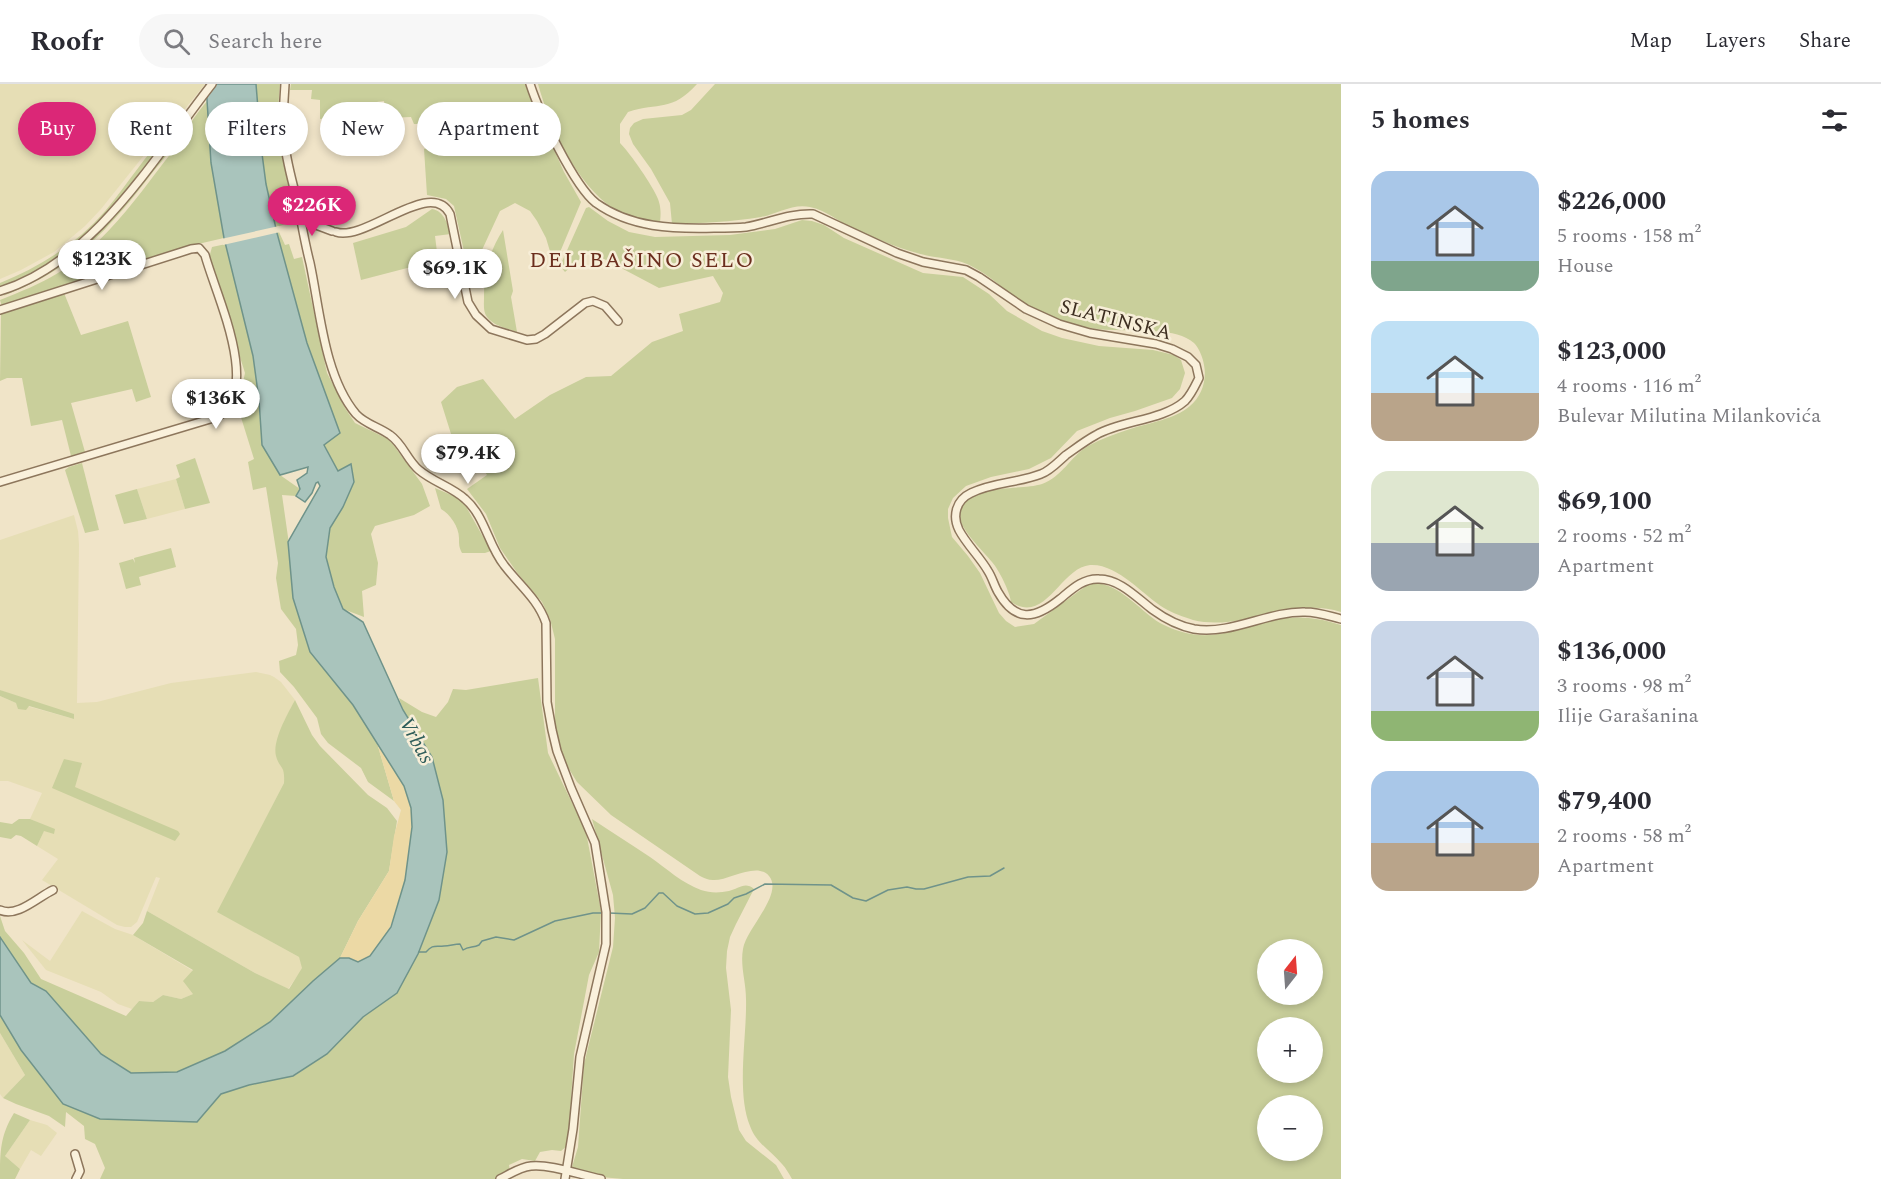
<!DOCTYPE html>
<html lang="en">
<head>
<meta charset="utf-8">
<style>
  :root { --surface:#fff; --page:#f7f7f7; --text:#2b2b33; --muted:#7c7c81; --line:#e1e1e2; --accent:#db2777 }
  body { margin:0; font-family:Spectral,serif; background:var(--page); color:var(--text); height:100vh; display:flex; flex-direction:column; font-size:22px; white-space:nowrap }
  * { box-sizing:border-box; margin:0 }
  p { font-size:20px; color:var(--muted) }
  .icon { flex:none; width:33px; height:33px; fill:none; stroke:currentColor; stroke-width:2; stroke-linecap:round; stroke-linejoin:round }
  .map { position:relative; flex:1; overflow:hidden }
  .details { display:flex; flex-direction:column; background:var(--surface); width:540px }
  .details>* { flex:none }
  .top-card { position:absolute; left:18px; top:18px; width:570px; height:54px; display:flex; gap:12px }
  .needle { width:39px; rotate:17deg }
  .fabs { position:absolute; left:1257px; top:855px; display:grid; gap:12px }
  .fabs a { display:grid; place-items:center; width:66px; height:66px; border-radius:50%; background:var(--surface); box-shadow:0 3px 9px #0003; font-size:30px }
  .price { position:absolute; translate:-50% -51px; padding:0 14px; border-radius:21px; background:#fff; color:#222; font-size:20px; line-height:39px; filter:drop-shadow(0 2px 3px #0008) }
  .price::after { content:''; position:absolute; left:50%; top:36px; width:18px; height:14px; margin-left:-9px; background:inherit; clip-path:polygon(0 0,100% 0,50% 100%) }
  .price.selected { background:var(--accent); color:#fff }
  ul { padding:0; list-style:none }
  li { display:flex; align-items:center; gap:18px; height:150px; padding:0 30px }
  li span { display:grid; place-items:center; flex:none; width:168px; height:120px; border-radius:18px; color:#555 }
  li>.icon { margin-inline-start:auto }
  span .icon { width:72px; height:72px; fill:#fffc; stroke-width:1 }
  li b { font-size:26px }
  h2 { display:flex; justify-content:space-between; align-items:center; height:72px; padding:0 30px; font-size:26px }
  .pill { padding:0 21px; border-radius:27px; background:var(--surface); box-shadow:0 3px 9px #0003; font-size:21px; line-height:54px }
  .pill.selected { background:var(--accent); color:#fff }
  header { display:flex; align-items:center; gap:36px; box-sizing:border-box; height:84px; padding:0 30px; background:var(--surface); border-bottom:2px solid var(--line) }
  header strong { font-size:28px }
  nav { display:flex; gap:33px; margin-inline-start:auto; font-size:21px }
  .search { width:420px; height:54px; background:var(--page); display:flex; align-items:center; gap:15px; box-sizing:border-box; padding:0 21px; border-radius:33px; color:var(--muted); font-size:22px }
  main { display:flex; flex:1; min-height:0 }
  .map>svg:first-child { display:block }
  .farmland { fill:#e6deb5 }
  .green { fill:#c9cf9b; fill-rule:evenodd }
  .sand { fill:#ecd9a5 }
  .water { fill:#a9c4bc; stroke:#6f938a; stroke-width:1.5 }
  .pier { fill:#f0e4c8 }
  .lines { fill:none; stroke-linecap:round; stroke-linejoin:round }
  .stream { stroke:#6f938a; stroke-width:1.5 }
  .minor-casing { stroke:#8d765c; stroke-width:10 }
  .minor { stroke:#faf1dc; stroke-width:7 }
  .labels { text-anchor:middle; stroke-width:5; stroke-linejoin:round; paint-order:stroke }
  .street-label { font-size:20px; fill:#3d2e20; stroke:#f7eed8 }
  .water-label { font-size:21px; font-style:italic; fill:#2f5d5a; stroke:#f7eed8 }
  .quarter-label { font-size:22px; letter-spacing:1.5px; fill:#6b2e1e; stroke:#f7eed8 }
</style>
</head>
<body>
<header>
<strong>Roofr</strong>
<div class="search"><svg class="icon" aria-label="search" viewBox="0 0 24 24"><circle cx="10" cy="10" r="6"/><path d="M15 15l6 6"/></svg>Search here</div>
<nav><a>Map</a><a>Layers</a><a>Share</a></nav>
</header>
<main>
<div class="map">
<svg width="1341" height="1095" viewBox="0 0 1341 1095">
  <rect width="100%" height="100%" fill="#f0e4c8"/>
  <g class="farmland">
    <polygon points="0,0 205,0 176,36 161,50 101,125 85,142 54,168 21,186 0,195"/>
    <polygon points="176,395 185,425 147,435 137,405"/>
    <polygon points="74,431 78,447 79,461 77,619 97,618 171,599 256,588 270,591 274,593 281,598 295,616 284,638 276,671 285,686 284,699 218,828 299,873 303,884 288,905 255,889 147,827 160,794 156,793 137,838 131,843 125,843 117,841 42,796 58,775 37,762 44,746 55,746 30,735 42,709 8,697 0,697 0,612 16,619 74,635 0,606 0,456"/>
    <polygon points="82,827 115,845 133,851 193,887 193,910 181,915 163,911 153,918 139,917 132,925 118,920 101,908 46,886 22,856 50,877"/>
    <polygon points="0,949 25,991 3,1014 0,1010"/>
    <polygon points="30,1036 47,1041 57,1049 41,1072 31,1066 20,1085 5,1072"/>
  </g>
  <g class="green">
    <path d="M256,0H280L277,38L281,67L294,128C293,138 284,141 276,143L266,100L261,62Z"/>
    <polygon points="291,0 525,0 564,88 581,118 558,173 555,176 552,174 546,154 537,137 530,127 515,119 500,127 476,179 467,181 454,122 446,115 427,111 424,65 429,63 428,40 414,40 411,33 386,34 384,17 331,24 330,34 320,35 320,16 311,15 312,6 290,6"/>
    <path d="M538,0H697C672,28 659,18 628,28L620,40V59C630,69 653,102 658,115C661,123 661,130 660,139H653C640,135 625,132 614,125C576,100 550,43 538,0Z"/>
    <path d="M715,0H1341V528C1291,512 1243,548 1193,536C1184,533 1172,529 1164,524C1143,511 1117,479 1090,481C1060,484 1046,541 1011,518C1010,508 999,486 992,478C983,466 954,441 960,425C970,399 1020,407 1042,400C1062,393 1071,372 1088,362C1101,355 1115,350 1130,345C1149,339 1175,335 1190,322C1202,312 1207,296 1204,281C1203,274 1199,264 1194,259C1176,243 1138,248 1116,246C1101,246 1086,244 1072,240C1054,234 1037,228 1021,218C1005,207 991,192 973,183C959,175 945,175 929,172C904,167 878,155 854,145C839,138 826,126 810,123C793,119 777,130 761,133C731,138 702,139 672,140L670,119L651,85L633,60L629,50L630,44L634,39L643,35L682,31L691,26Z"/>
    <path d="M208,16L211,79L224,154L198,160L2,223L0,216C20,208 40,200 58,189C95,166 123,132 149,98C157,87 166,76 174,65C185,48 195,31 208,16Z"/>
    <path d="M171,46C167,58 153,72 144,83C101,140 69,176 0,203V199C40,183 78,159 106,126C128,100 146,69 171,46Z"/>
    <path d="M178,51C173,66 159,80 149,93C106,149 71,186 3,212C22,197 49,189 71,173C114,140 145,93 178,51Z"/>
    <path d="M589,123L608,137L629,148L655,153L730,151L775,145L802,136L812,137L824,141L844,154L923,189L963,193L989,210L1007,227L1042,247L1062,254L1099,262L1153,266L1174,271L1181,276L1185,289L1180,305L1172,314L1135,327L1110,334L1077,347L1051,374L1029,385L991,393L966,402L953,414L948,425V434L952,453L968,472L980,489L999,529L1006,537L1015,543L1034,540L1090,499C1118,497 1138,525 1160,539C1169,544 1181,548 1191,550C1226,556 1253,537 1286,534C1305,532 1323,535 1341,541V1095H792C789,1090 786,1084 782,1080C771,1067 756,1059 750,1042C736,1008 747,953 746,915C746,898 740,882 743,865C746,845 784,810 769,792C757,777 728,797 713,796C708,796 704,794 700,792L611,731L577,698L561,672L555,643V555L550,535L542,518L518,490L500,464L486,430L467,405L487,391L474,369H457L441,318L457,303L483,295L515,335L550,311L586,293L611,292L652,258L683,247L679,230L720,218L723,209L713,192L659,204L589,167L565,188L560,182L586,124ZM1268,866H1312V910H1268ZM1268,944H1312V988H1268ZM1268,1022H1312V1066H1268Z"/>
    <path d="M432,125C444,127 447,139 451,150L435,152L438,176L361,196L353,159L406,143Z"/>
    <path d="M503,146L513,207L511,213L517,248C506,244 494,242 487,233C483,228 484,220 484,214C484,188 489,168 503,146Z"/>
    <polygon points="279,148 285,161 289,160 294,175 302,173 327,289 345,324 355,339 388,355 392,359 422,400 430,422 414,431 375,442 371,450 378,479 376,501 362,507 364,533 343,525 334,503 326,473 330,444 343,423 351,380 338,387 324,360 340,349 307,259 277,149"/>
    <polygon points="226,160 253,272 259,316 280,391 300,405 296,412 282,411 290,467 293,514 310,568 353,621 377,659 394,717 368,698 361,684 328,659 321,650 317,634 294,603 280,588 279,577 296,571 298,561 296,545 281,525 276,494 278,479 266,403 253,406 248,378 254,375 239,327 236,325 240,312 245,289 209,174 212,163"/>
    <polygon points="64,209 81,251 128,237 151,313 136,318 132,305 71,319 85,368 71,372 62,336 31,342 22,294 7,294 0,297 1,228"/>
    <polygon points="195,374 210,419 185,425 176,395 180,393 176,381"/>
    <polygon points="82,379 99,446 85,449 65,386 69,383"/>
    <path d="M435,404L456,413L464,419L491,467L485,469H462C459,463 459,461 459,454C459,443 450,430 441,425Z"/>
    <polygon points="137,405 147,435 124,440 115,411"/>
    <polygon points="171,464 176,483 139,493 141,501 126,505 119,479 133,475 135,479 134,474"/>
    <polygon points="538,594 548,669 586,748 601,827 599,868 589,891 574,970 568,1061 561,1067 552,1066 540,1068 535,1077 522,1075 509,1081 510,1087 495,1095 100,1095 105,1084 95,1060 85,1055 84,1042 66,1028 65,1043 49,1032 16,1020 3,1014 25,991 0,949 0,931 21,966 197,1038 221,1010 249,1001 294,992 327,970 363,933 397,909 439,816 403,626 399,614 422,628 436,633 448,618 453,605 466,606"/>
    <polygon points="0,606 74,630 74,635 29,622 26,626 18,625 16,619 0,612"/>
    <path d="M295,616L312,651L320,662L368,711L387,724L397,737L389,787L358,837L340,874L313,897L270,938L225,967L177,988L131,989L101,970L46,907L31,899L0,853V832L5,847L24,869L41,895L126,932L139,917L153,918L163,911L181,915L193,910L183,897L193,886L133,851L143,839L147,827L255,889L289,905L302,884L299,873L217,828L284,699C285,680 280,686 276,672C272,657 288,629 295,616Z"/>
    <polygon points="64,675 82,679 75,703 178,747 180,750 175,757 52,704"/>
    <polygon points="19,735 30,735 55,745 54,750 44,747 37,762 21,752 16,751 11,755 0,753 0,738 12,740"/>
    <path d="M592,735C611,748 631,760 650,773C667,785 682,799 701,806C710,809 719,809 729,807C738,805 745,797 754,805L736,840L730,853L727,867L726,884L731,926L728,993L731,1013L739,1046L746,1057L776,1081L784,1095H623L601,1093L575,1086L572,1083L578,1063L584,980L613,863L615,834L613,811Z"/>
    <path d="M14,1029L30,1036L5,1072L20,1085L15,1095H0C0,1068 0,1052 14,1029Z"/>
  </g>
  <path class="sand" d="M377,659C390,679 406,699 411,724C417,759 399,848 371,872C367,874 362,876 358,878L349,874H340L358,837L389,787L394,752L401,726L394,717Z"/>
  <polygon class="water" points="206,0 256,0 261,62 266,100 277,149 307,259 340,349 324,361 338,387 351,380 354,398 343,423 330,444 326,473 334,503 343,525 363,538 403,626 432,673 443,716 447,768 439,816 418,870 397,909 363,933 327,970 293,992 249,1001 221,1010 197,1038 100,1035 63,1020 21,966 0,931 0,853 31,899 46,907 101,970 131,989 177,988 225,967 270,938 313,897 340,874 349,874 358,878 370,872 391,843 405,796 412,743 411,724 404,702 353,621 310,568 293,514 288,458 320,402 318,398 316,399 312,409 305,418 296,412 300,405 297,396 307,389 308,383 280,391 262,361 259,316 253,272 224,154 211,79"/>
  <polygon class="pier" points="279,142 280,148 223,161 221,155"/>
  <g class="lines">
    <g class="stream">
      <polyline points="609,829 632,830 645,824 659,809 663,809 677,822 695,830 708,829 728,820 734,814 746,810 765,800 831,801 853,814 866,817 888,806 907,803 916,805 924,805 968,793 990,792 1004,784"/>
      <path d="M419,868H426C433,860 435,863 444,862C450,862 454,860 460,860L463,866C469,862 473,864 479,861L482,857L496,853L514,856L555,837L593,829H604"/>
    </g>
    <g class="minor-casing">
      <g id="minor">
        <path d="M285,0C284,18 282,36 284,54C286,77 293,99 298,121C302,141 305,160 310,179C320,226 324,292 356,330C365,340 379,343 390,351C403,360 407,376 419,386C433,398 452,403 465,415C485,432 488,461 504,481C519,501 538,515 546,539L547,618L552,646L557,667L571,704L595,759L606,828V860L580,973L573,1045L565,1095"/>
        <path d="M530,0C539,28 574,102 596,119C631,144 673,145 714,144C724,144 736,144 746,143C769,139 789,129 813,130L897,169L923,178L966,186L979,193L1026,225L1059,240L1090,249L1156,260L1172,265L1188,273L1196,281L1199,294C1195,302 1191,311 1185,317C1162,337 1122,336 1096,351C1085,357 1076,364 1066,371C1058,378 1050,387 1041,390C1018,399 993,398 971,409C956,416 952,432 959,446C967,461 980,473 988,487C992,493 994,501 998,508C1015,538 1034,536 1060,515C1071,506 1083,494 1099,495C1120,495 1137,514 1153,526C1164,534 1179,542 1194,545C1232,551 1268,527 1305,528C1318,528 1329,532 1341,535"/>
        <polyline points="300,135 332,147"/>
        <path d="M336,148C366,158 431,93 450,130L468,218L476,231L491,245L527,256L536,255L545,250L585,219L593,217L605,222L618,237"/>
        <path d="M0,207C94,178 154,74 212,0"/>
        <path d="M0,226L191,165L199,164L205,171C215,209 263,307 217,333L0,398"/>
        <path d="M0,826C17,834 38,813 53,806"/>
        <polyline points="75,1070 80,1087 76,1095"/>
        <path d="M500,1095C510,1090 520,1083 531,1082C551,1080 580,1091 601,1095"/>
      </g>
    </g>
    <use href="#minor" class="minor"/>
  </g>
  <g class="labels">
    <g class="street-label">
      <text transform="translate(1116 235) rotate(14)" y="7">SLATINSKA</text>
    </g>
    <g class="water-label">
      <text transform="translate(417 656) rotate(61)" y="7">Vrbas</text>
    </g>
    <g class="quarter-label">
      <text x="642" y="183">DELIBAŠINO SELO</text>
    </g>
  </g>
</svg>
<div class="fabs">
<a><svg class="needle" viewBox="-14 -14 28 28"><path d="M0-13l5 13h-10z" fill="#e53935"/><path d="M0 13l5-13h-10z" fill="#7c7c81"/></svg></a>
<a>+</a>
<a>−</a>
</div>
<b class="price selected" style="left:312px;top:153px">$226K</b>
<b class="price" style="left:102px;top:207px">$123K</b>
<b class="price" style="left:455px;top:216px">$69.1K</b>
<b class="price" style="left:216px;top:346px">$136K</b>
<b class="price" style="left:468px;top:401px">$79.4K</b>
<div class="top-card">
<a class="pill selected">Buy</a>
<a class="pill">Rent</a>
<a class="pill">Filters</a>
<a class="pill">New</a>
<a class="pill">Apartment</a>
</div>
</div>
<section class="details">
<h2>5 homes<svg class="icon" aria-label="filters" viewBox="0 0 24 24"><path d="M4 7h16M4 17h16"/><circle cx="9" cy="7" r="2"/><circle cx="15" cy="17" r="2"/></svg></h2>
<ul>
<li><span style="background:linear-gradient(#a9c7e8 75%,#7fa58c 0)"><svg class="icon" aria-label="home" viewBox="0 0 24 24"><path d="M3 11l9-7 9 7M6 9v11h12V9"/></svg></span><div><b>$226,000</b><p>5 rooms · 158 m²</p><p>House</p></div></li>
<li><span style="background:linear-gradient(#bfe0f5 60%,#b9a48a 0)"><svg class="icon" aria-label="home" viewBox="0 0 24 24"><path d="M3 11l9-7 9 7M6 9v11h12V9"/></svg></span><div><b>$123,000</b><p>4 rooms · 116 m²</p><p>Bulevar Milutina Milankovića</p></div></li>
<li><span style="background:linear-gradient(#dfe7d0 60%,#9aa5b1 0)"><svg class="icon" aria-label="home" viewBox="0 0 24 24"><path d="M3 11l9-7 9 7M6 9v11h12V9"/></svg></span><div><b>$69,100</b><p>2 rooms · 52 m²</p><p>Apartment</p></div></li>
<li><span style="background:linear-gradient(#c9d6e8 75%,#8fb573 0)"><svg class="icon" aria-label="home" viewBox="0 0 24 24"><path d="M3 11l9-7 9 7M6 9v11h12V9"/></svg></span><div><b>$136,000</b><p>3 rooms · 98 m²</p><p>Ilije Garašanina</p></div></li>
<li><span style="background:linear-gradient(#a9c7e8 60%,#b9a48a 0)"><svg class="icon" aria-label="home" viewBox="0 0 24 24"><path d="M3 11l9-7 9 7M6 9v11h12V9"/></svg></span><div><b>$79,400</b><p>2 rooms · 58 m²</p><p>Apartment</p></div></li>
</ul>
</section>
</main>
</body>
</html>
